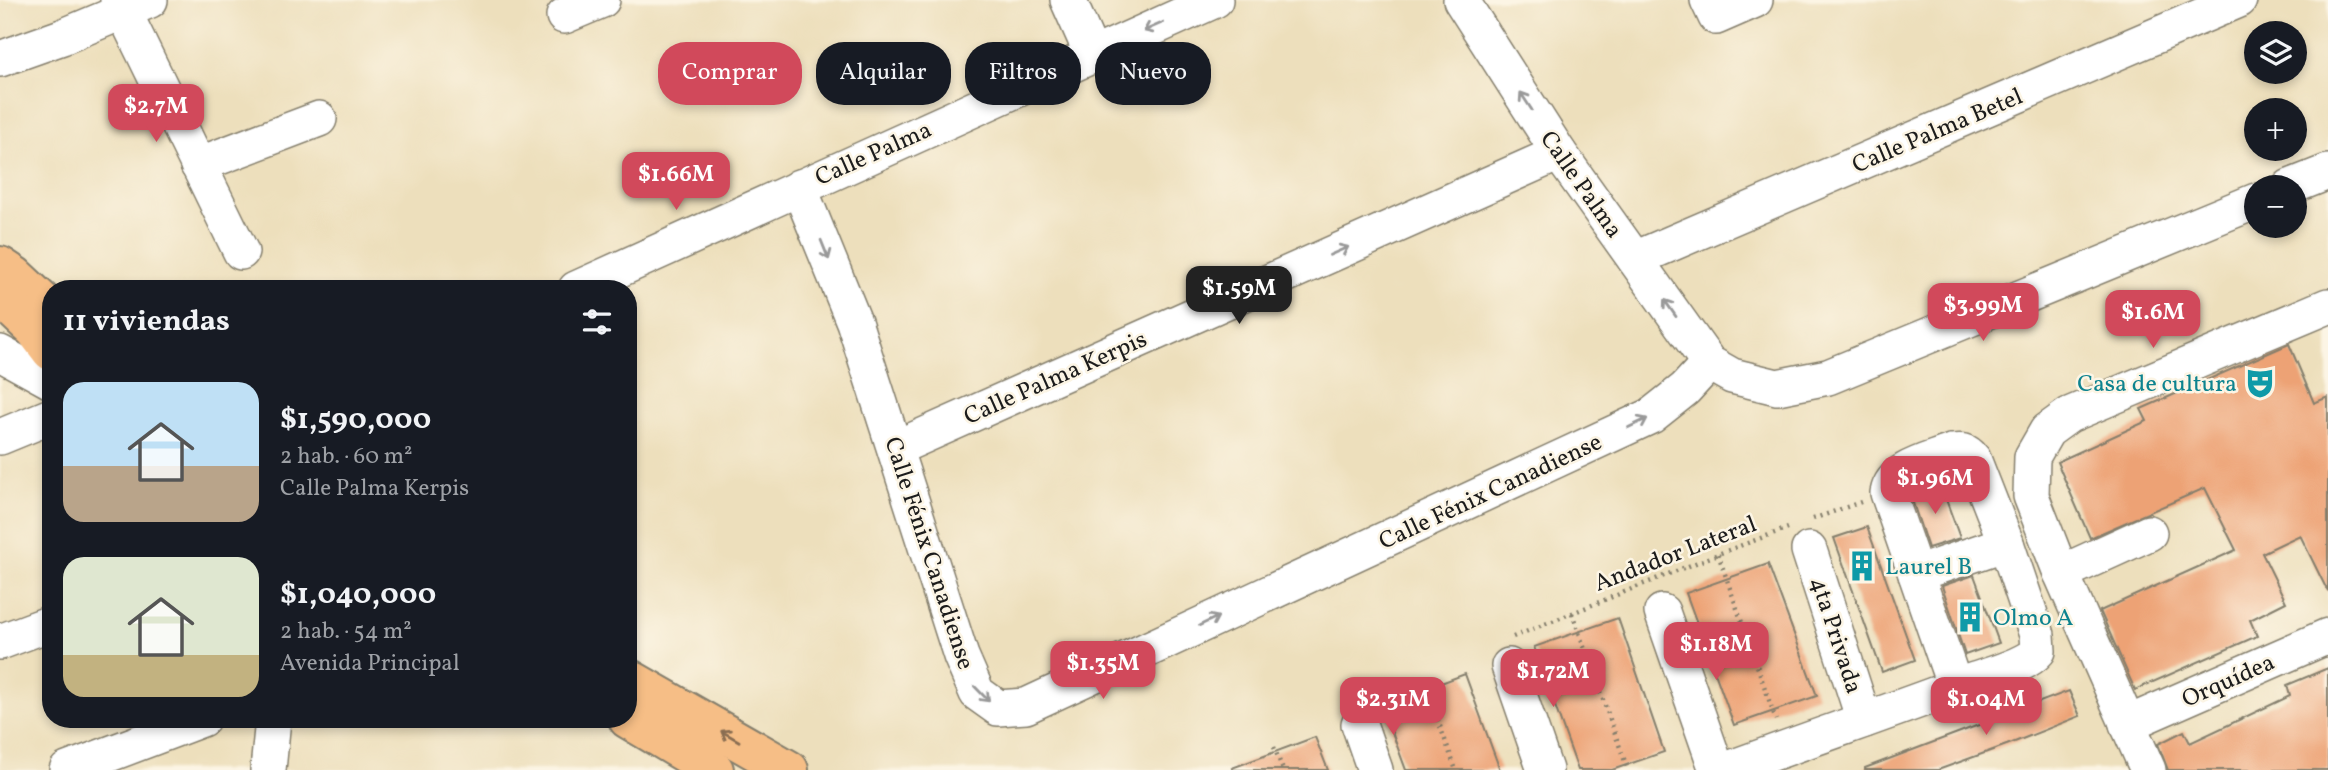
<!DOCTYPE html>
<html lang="es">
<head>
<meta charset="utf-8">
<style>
  :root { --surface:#171b24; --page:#242831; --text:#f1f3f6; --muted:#9ea1a6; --accent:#d1495b }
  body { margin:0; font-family:Vollkorn,serif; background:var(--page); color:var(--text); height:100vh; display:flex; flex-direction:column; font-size:26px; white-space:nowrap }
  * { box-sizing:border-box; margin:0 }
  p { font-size:23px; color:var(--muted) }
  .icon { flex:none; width:38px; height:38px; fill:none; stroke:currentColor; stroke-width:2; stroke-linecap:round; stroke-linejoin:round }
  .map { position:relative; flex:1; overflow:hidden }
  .side { position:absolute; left:42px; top:280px; width:595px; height:448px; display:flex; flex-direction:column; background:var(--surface); border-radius:28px; box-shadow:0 4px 10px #0003 }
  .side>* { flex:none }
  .guide { position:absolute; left:658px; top:42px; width:665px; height:63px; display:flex; gap:14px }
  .tools { position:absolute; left:2244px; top:21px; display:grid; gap:14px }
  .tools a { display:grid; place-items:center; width:63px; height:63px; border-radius:50%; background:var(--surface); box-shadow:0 4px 10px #0003; font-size:35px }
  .price { position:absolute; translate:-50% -60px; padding:0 16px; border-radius:14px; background:var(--accent); color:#fff; font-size:23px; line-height:46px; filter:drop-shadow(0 2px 4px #0008) }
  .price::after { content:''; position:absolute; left:50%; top:42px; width:21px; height:16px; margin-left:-10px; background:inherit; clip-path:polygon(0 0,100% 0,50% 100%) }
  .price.current { background:#222; color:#fff }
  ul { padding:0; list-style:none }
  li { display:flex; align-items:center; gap:21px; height:175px; padding:0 21px }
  li span { display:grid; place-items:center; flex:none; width:196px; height:140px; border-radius:21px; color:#555 }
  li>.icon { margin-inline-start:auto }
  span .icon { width:84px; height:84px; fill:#fffc; stroke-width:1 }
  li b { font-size:30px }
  h2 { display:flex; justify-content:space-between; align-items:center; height:84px; padding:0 21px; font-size:30px }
  .pill { padding:0 24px; border-radius:28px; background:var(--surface); box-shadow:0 4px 10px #0003; font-size:24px; line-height:63px }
  .pill.current { background:var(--accent); color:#fff }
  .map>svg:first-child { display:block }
  .building { fill:#eda274 }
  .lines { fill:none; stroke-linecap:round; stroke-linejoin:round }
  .minor-casing { stroke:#847e6c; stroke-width:38 }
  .major-casing { stroke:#847e6c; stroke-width:42 }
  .path { stroke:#847e6c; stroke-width:4.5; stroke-dasharray:2 5; stroke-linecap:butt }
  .minor { stroke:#fff; stroke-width:35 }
  .major { stroke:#f6be86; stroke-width:38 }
  .oneway { stroke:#999 }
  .oneway2 { stroke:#896d51 }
  .labels { text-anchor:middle; stroke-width:5; stroke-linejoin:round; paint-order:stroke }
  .street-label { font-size:24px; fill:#1c1c1c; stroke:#fcf5e5 }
  .culture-label { font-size:24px; fill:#0d838f; stroke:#fcf5e5; text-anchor:start }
</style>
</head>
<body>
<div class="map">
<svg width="2328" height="770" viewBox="0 0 2328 770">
  <rect width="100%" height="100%" fill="#fcf5e5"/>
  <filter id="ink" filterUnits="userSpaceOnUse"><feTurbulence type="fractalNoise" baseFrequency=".0143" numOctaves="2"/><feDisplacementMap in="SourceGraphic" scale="14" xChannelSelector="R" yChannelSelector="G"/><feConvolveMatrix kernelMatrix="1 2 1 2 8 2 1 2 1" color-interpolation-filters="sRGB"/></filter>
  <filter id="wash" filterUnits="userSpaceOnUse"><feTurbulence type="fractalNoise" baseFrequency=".00686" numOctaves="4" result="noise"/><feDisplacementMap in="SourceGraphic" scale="28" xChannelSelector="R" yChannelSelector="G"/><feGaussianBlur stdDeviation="1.57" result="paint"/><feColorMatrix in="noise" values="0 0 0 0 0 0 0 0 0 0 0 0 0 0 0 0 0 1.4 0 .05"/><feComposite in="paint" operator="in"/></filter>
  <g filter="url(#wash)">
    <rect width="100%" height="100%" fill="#eddfbc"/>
    <g id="blocks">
      <g class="building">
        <polygon points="2289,344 2314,403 2328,397 2328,592 2300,535 2262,553 2286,602 2250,620 2257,636 2135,690 2100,611 2236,550 2205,488 2090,538 2057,462 2147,421 2141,409"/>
        <polygon points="1940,483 1960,538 1928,548 1910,494"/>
        <polygon points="1867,527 1915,660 1882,672 1834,538"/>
        <polygon points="1768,564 1817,696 1734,725 1686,593"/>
        <polygon points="1974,575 1999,643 1965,655 1942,586"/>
        <polygon points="1618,618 1664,752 1612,770 1578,770 1534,647"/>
        <polygon points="2328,668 2328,770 2168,770 2158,744 2184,731 2190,743 2290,696 2287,685"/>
        <polygon points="1465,674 1500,770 1406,770 1382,705"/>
        <polygon points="2069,691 2080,716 2012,743 1938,770 1865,770 1865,768"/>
        <polygon points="1315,737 1328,770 1233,770 1232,768"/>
      </g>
    </g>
  </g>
  <g filter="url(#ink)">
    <use href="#blocks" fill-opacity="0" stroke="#847e6c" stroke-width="2"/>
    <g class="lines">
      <g class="minor-casing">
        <g id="minor">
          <polyline points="118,0 241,252"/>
          <polyline points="1068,0 1092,54"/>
          <polyline points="1461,0 1559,153 1709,363 1732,376 1777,387 1828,377 2256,201"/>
          <polyline points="1708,0 1716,17 1755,0"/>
          <polyline points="564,16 602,0"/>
          <polyline points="0,59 62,37 150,0"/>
          <polyline points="198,165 319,119"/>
          <polyline points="799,187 854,322 961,656 977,693 998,708 1026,706 1651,416 1685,389 1709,363"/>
          <polyline points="2290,187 2328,172"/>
          <polyline points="1635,259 2239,0"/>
          <polyline points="576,289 1215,0"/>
          <polyline points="0,353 51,381"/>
          <polyline points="0,437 51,416"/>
          <polyline points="896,448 1559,153"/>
          <polyline points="1809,550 1864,720"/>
          <polyline points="2061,573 2149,533"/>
          <polyline points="1916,574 2006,543"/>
          <polyline points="1662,612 1717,770"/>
          <polyline points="0,642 51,623"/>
          <polyline points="1509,666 1545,770"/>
          <polyline points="1359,724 1375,770"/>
          <polyline points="2127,724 2328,636"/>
          <polyline points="67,770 202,719"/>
          <polyline points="268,770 273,719"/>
          <path d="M1726,770C1807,740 1889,712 1969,682C1988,675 2026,666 2038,651L2037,635L2006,543L1973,459C1966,450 1962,451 1951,452C1930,461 1893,467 1888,493L1955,687"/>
          <polyline points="2148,770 2061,573 2031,496 2032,457 2047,431 2069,415 2328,306"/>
        </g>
      </g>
      <g class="major-casing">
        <g id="major">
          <polyline points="0,266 15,276 47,306"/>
          <polyline points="0,297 35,330 51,351"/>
          <polyline points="628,678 789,770"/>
          <polyline points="628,719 714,770"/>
        </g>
      </g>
      <g class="path">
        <polyline points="1813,519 1861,502"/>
        <polyline points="1718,554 1776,720"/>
        <polyline points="1572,613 1628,770"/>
        <polyline points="1513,637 1718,554 1788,528"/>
        <polyline points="1428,693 1456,770"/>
        <polyline points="1274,747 1283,770"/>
      </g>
      <use href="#minor" class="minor"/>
      <use href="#major" class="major"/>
    </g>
    <defs><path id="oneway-shaft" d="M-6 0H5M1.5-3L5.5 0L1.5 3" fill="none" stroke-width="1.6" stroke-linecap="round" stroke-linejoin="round" transform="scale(1.75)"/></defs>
    <g class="oneway">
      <use href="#oneway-shaft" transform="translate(1153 27) rotate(156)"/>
      <use href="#oneway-shaft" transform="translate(1526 101) rotate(-123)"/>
      <use href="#oneway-shaft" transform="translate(825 250) rotate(68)"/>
      <use href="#oneway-shaft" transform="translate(1339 251) rotate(-24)"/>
      <use href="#oneway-shaft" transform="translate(1670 308) rotate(-125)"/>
      <use href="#oneway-shaft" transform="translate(1638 423) rotate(-25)"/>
      <use href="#oneway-shaft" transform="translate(1209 621) rotate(-25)"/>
      <use href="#oneway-shaft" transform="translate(982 694) rotate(46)"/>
    </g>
    <use class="oneway2" href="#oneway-shaft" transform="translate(730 736) rotate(-150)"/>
  </g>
  <defs>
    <g id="theatre-bare" transform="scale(2.415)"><path d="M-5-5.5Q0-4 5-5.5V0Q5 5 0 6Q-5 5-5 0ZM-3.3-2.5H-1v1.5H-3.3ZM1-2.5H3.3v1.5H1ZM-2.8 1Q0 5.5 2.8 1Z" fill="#0f9aa8" stroke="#fcf5e5" stroke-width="2.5" paint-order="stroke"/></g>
    <g id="building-bare" transform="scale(2.415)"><path d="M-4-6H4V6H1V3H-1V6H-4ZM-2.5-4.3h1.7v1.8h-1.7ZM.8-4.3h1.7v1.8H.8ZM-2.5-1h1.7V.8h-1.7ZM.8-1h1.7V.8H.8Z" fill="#0f9aa8" stroke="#fcf5e5" stroke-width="2.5" paint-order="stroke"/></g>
  </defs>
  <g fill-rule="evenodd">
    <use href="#theatre-bare" x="2260" y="383"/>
    <use href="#building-bare" x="1862" y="566"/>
    <use href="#building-bare" x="1970" y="617"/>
  </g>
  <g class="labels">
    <g class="street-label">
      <text transform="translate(1937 130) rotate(-23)" y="8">Calle Palma Betel</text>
      <text transform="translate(873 153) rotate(-24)" y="8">Calle Palma</text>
      <text transform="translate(1582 184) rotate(55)" y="8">Calle Palma</text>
      <text transform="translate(1055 377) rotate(-24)" y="8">Calle Palma Kerpis</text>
      <text transform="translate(1490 491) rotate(-25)" y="8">Calle Fénix Canadiense</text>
      <text transform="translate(930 553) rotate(72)" y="8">Calle Fénix Canadiense</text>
      <text transform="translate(1675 553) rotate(-21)" y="8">Andador Lateral</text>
      <text transform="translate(1837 635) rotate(72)" y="8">4ta Privada</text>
      <text transform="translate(2228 680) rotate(-24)" y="8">Orquídea</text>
    </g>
    <g class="culture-label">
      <text x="2237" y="391" text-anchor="end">Casa de cultura</text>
      <text x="1885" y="574">Laurel B</text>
      <text x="1993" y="625">Olmo A</text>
    </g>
  </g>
</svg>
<div class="tools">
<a><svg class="icon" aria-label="layers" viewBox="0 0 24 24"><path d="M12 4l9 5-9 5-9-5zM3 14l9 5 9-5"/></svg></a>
<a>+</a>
<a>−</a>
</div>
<b class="price" style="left:156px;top:144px">$2.7M</b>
<b class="price" style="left:676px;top:212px">$1.66M</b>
<b class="price current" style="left:1239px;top:326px">$1.59M</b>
<b class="price" style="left:1983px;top:343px">$3.99M</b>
<b class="price" style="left:2153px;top:350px">$1.6M</b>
<b class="price" style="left:1935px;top:516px">$1.96M</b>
<b class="price" style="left:1716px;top:682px">$1.18M</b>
<b class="price" style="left:1103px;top:701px">$1.35M</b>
<b class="price" style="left:1553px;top:709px">$1.72M</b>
<b class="price" style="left:1393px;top:737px">$2.31M</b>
<b class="price" style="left:1986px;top:737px">$1.04M</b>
<div class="guide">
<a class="pill current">Comprar</a>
<a class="pill">Alquilar</a>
<a class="pill">Filtros</a>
<a class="pill">Nuevo</a>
</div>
<section class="side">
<h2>11 viviendas<svg class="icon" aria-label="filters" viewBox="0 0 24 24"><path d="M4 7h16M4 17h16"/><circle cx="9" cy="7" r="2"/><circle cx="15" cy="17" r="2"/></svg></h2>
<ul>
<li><span style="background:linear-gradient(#bfe0f5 60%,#b9a48a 0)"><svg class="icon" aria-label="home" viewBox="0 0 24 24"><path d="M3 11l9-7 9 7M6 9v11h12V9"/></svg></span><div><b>$1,590,000</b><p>2 hab. · 60 m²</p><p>Calle Palma Kerpis</p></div></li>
<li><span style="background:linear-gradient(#dfe7d0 70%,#c2b280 0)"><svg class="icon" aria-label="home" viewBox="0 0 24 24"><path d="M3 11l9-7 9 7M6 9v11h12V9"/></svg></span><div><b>$1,040,000</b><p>2 hab. · 54 m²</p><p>Avenida Principal</p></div></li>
</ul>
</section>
</div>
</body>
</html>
